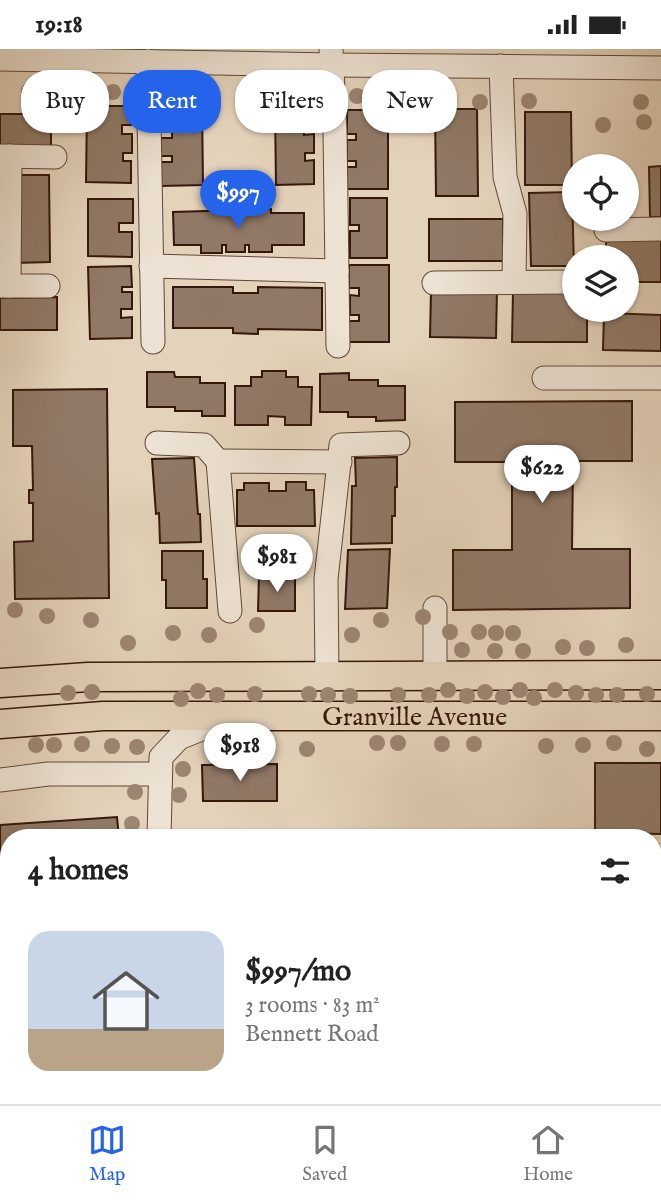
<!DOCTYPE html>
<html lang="en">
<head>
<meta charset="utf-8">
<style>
  :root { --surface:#fff; --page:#f6f6f6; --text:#222; --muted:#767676; --line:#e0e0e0; --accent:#2563eb }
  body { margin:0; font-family:"IM FELL English",serif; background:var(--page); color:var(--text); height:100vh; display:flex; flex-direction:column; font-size:26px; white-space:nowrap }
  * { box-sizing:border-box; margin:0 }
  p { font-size:23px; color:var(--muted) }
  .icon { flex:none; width:38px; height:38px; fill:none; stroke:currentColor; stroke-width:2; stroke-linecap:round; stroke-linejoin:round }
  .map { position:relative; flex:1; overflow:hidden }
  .details { position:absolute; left:0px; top:780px; width:662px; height:275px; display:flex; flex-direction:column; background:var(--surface); border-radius:28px 28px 0 0; box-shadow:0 2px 5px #0004 }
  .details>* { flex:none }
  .banner { position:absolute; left:21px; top:21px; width:620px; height:63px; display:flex; gap:14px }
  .buttons { position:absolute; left:562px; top:105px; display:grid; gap:14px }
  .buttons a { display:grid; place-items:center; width:77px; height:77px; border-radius:50%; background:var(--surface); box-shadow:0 2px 5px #0004; font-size:35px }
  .price { position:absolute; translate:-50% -60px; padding:0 16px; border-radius:24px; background:#fff; color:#222; font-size:23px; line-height:46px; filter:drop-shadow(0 2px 4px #0008) }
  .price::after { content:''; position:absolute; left:50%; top:42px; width:21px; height:16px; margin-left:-10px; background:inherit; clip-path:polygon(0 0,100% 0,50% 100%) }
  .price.current { background:var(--accent); color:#fff }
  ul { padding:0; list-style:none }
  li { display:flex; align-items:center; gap:21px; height:175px; padding:0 28px }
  li span { display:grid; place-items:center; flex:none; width:196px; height:140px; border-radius:21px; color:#555 }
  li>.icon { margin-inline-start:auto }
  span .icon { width:84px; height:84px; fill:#fffc; stroke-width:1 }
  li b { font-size:30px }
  h2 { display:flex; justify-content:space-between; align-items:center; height:84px; padding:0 28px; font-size:30px }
  .pill { padding:0 24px; border-radius:28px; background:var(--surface); box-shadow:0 2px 5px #0004; font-size:24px; line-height:63px }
  .pill.current { background:var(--accent); color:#fff }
  .status { display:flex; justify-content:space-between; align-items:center; height:49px; padding:0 35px; background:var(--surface); direction:ltr }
  .status svg { height:19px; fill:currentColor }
  .tab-bar { display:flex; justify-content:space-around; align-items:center; height:98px; border-top:2px solid var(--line); background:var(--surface); font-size:19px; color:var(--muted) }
  .tab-bar a { display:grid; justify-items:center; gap:4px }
  .tab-bar .current { color:var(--accent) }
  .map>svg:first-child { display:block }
  .building { fill:#907967; stroke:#36170b; stroke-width:2 }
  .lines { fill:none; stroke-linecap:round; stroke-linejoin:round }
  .minor-casing { stroke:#624637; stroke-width:25 }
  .major-casing { stroke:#36170b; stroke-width:31 }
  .path { stroke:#36170b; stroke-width:3.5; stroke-dasharray:2 3.5; stroke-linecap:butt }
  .minor { stroke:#ede2d3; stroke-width:23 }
  .major { stroke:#e4d3bb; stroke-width:28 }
  .tree { fill:#9c8572 }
  .labels { text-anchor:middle; stroke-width:5; stroke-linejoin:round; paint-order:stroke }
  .street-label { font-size:26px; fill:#36170b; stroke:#ede2d3 }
</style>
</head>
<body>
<div class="status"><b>19:18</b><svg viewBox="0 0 49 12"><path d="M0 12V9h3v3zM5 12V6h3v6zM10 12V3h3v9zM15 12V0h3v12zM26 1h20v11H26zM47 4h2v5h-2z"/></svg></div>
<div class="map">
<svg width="661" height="1055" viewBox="0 0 661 1055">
  <rect width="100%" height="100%" fill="#e4d3bb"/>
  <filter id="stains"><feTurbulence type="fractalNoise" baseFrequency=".00286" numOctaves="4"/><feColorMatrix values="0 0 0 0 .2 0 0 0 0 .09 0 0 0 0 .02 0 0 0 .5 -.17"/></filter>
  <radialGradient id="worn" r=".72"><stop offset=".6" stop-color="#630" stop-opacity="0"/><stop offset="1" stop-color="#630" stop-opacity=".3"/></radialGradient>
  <g class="building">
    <polygon points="87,57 131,57 131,76 122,76 122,85 132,85 132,104 123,104 123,112 131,112 131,134 86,133"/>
    <polygon points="159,57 202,57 203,136 161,137 161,113 172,113 172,107 160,107 160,89 172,89 172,81 160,82"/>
    <polygon points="275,60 313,60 314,81 304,81 304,86 314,85 314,104 305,104 305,112 314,111 314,135 276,136"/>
    <polygon points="435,60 477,60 478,147 436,147"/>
    <polygon points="347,61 388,61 388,140 347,140 347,118 356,118 356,112 347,112 347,91 356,91 356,85 347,85"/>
    <polygon points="525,63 571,63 572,136 525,136"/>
    <rect x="0" y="65" width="51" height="33"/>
    <polygon points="661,117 661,168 650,168 649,118"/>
    <polygon points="15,126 49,126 50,213 16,214"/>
    <polygon points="572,143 574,217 531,217 529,144"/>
    <polygon points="350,149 387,149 387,209 350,209 350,182 359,182 359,176 350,176"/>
    <polygon points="88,150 133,150 133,174 119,174 119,183 132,183 132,208 88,207"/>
    <polygon points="271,160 271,164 304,164 304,196 272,196 272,203 249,203 249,196 245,196 245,203 226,203 226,196 222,196 222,204 201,204 201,196 174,196 173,163"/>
    <rect x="429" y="170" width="74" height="42"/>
    <polygon points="606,191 661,191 661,233 626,233 626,208 606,208"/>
    <polygon points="349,216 389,216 389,293 349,293 349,272 359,272 359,266 350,266 350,246 359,247 359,239 349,239"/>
    <polygon points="131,217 132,238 122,238 122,243 132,243 132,260 121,260 121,269 132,268 132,289 90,290 88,218"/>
    <polygon points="173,238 233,238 233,244 258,244 258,238 322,239 322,281 258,280 258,285 233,284 233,279 173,279"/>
    <polygon points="431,241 497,241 496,289 430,288"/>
    <polygon points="513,242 574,243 574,261 587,261 587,293 512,293"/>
    <polygon points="57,248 57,281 0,281 0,249"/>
    <polygon points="604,264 661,266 661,302 603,301"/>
    <polygon points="262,322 286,322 286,328 298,328 298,338 312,338 311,376 285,376 285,368 268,367 268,376 235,376 235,337 251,337 251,328 262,328"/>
    <polygon points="147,323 174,323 175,328 200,328 200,334 225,334 225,367 202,367 202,362 175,362 175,358 147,358"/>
    <polygon points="349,324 349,331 378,331 378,337 405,337 405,371 376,372 376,368 348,368 348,363 320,363 320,325"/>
    <polygon points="107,340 109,549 15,550 14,493 33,492 33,454 29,454 29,441 33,441 32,397 13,397 13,341"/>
    <polygon points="632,352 632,412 573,412 572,500 630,500 630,559 453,561 453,501 512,501 512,413 455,413 455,353"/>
    <polygon points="397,408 397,438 395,438 395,467 392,467 392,494 351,495 352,437 356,437 355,409"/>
    <polygon points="194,409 198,465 200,465 201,493 160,494 159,464 156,465 152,410"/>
    <polygon points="286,433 306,433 306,441 314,441 315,477 237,477 237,441 244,441 244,434 269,434 269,442 286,442"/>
    <polygon points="390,500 387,559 345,560 348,501"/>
    <polygon points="162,502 203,502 203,530 207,530 207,559 166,559 166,531 162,531"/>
    <polygon points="259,527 295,527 295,562 258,562"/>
    <polygon points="595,714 661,714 661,785 595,784"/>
    <polygon points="277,715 277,752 203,752 202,716"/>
    <polygon points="117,768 119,789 9,789 9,834 0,834 0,776"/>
    <polygon points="657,871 661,871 661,1026 660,1026"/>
    <polygon points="23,1046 96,1046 96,1055 14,1055"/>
    <polygon points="312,1046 582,1046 587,1051 661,1055 312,1055"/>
    <rect x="226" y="1053" width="38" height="2"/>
  </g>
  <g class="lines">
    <g class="minor-casing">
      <g id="minor">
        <polyline points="331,0 335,83 338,297"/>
        <polyline points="0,10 332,16 661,19"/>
        <polyline points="148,12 153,293"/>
        <polyline points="501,17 505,128 515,165 514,233"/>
        <polyline points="0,107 55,108"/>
        <polyline points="606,181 661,180"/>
        <polyline points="151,217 337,222"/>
        <polyline points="434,234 574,233"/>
        <polyline points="0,237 48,237"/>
        <polyline points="9,237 10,107"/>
        <polyline points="544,329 661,329"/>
        <polyline points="157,394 204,396 218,412"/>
        <polyline points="435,559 435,626"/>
        <polyline points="230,562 218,412 340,413"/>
        <polyline points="327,626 326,530 341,396 398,394"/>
        <polyline points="0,731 48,725 159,725"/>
        <polyline points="159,789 161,708 179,689 226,670"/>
        <polyline points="653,837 661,837"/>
        <polyline points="142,1055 145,1046"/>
      </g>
    </g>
    <g class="major-casing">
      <g id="major">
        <polyline points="0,634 88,628 661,626"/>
        <path id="s1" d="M0,675L103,667H661"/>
      </g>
    </g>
    <polyline class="path" points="307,1046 307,1055"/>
    <use href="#minor" class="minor"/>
    <use href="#major" class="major"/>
  </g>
  <g class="tree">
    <circle cx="29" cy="42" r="8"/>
    <circle cx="82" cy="43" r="8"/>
    <circle cx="113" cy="43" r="8"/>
    <circle cx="203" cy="43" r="8"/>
    <circle cx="305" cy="46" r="8"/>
    <circle cx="435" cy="46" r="8"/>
    <circle cx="357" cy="47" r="8"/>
    <circle cx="396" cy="48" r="8"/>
    <circle cx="269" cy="49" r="8"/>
    <circle cx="529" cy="52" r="8"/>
    <circle cx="480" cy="53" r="8"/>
    <circle cx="641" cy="53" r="8"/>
    <circle cx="644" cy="73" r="8"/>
    <circle cx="603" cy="76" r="8"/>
    <circle cx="15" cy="561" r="8"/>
    <circle cx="47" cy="567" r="8"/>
    <circle cx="423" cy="568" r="8"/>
    <circle cx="91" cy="571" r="8"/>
    <circle cx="381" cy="571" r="8"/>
    <circle cx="257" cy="576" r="8"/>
    <circle cx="450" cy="583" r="8"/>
    <circle cx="479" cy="583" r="8"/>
    <circle cx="173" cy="584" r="8"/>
    <circle cx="496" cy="584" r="8"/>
    <circle cx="513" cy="584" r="8"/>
    <circle cx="209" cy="586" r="8"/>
    <circle cx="352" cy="586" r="8"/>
    <circle cx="128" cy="594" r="8"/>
    <circle cx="626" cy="596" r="8"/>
    <circle cx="563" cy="598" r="8"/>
    <circle cx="587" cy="599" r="8"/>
    <circle cx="462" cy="601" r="8"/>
    <circle cx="495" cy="602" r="8"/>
    <circle cx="523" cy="602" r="8"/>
    <circle cx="448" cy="641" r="8"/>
    <circle cx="520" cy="641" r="8"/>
    <circle cx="555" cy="641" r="8"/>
    <circle cx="198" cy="642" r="8"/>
    <circle cx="92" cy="643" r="8"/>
    <circle cx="485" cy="643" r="8"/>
    <circle cx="68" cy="644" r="8"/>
    <circle cx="576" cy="644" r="8"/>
    <circle cx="255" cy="645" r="8"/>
    <circle cx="309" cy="645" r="8"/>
    <circle cx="647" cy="645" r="8"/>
    <circle cx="217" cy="646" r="8"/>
    <circle cx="328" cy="646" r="8"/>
    <circle cx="398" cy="646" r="8"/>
    <circle cx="429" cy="646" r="8"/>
    <circle cx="596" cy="646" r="8"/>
    <circle cx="617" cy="646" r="8"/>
    <circle cx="350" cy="647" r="8"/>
    <circle cx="467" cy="647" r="8"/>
    <circle cx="503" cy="648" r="8"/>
    <circle cx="534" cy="649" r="8"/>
    <circle cx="181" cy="650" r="8"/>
    <circle cx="377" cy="694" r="8"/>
    <circle cx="398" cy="694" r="8"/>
    <circle cx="614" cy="694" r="8"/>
    <circle cx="82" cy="695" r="8"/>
    <circle cx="442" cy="695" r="8"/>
    <circle cx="474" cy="695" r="8"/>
    <circle cx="36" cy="696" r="8"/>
    <circle cx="54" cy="696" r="8"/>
    <circle cx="583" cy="696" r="8"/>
    <circle cx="112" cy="697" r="8"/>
    <circle cx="546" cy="697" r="8"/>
    <circle cx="137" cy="698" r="8"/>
    <circle cx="307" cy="700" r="8"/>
    <circle cx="647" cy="700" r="8"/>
    <circle cx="232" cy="701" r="8"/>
    <circle cx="267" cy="701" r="8"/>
    <circle cx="183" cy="720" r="8"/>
    <circle cx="135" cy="743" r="8"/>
    <circle cx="179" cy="746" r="8"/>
    <circle cx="132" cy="775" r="8"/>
  </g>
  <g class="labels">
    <g class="street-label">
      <text dy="9" stroke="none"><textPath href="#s1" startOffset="415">Granville Avenue</textPath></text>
    </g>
  </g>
  <rect width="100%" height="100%" filter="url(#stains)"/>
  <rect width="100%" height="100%" fill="url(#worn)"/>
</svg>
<div class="buttons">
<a><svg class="icon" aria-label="locate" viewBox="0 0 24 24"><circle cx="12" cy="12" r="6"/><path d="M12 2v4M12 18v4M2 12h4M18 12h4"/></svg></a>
<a><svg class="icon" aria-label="layers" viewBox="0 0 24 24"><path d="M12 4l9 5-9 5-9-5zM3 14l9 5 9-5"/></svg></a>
</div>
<b class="price current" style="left:238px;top:181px">$997</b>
<b class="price" style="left:542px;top:456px">$622</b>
<b class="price" style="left:277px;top:545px">$981</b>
<b class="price" style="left:240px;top:734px">$918</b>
<div class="banner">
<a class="pill">Buy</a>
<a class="pill current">Rent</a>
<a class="pill">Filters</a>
<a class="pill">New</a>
</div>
<section class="details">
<h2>4 homes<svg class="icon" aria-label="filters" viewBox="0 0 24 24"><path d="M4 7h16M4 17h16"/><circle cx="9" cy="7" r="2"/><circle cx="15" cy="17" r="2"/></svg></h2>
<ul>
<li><span style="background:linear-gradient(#c9d6e8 70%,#b9a48a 0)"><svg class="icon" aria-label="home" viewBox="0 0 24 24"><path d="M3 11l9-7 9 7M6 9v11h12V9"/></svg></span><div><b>$997/mo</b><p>3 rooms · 83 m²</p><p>Bennett Road</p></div></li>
</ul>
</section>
</div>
<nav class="tab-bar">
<a class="current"><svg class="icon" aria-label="map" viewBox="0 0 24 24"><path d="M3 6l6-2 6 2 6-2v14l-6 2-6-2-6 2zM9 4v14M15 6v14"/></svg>Map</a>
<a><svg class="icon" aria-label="saved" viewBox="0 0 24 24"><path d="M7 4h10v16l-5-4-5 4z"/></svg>Saved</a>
<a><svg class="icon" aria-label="home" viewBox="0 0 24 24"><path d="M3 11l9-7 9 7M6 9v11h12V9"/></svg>Home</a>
</nav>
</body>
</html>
